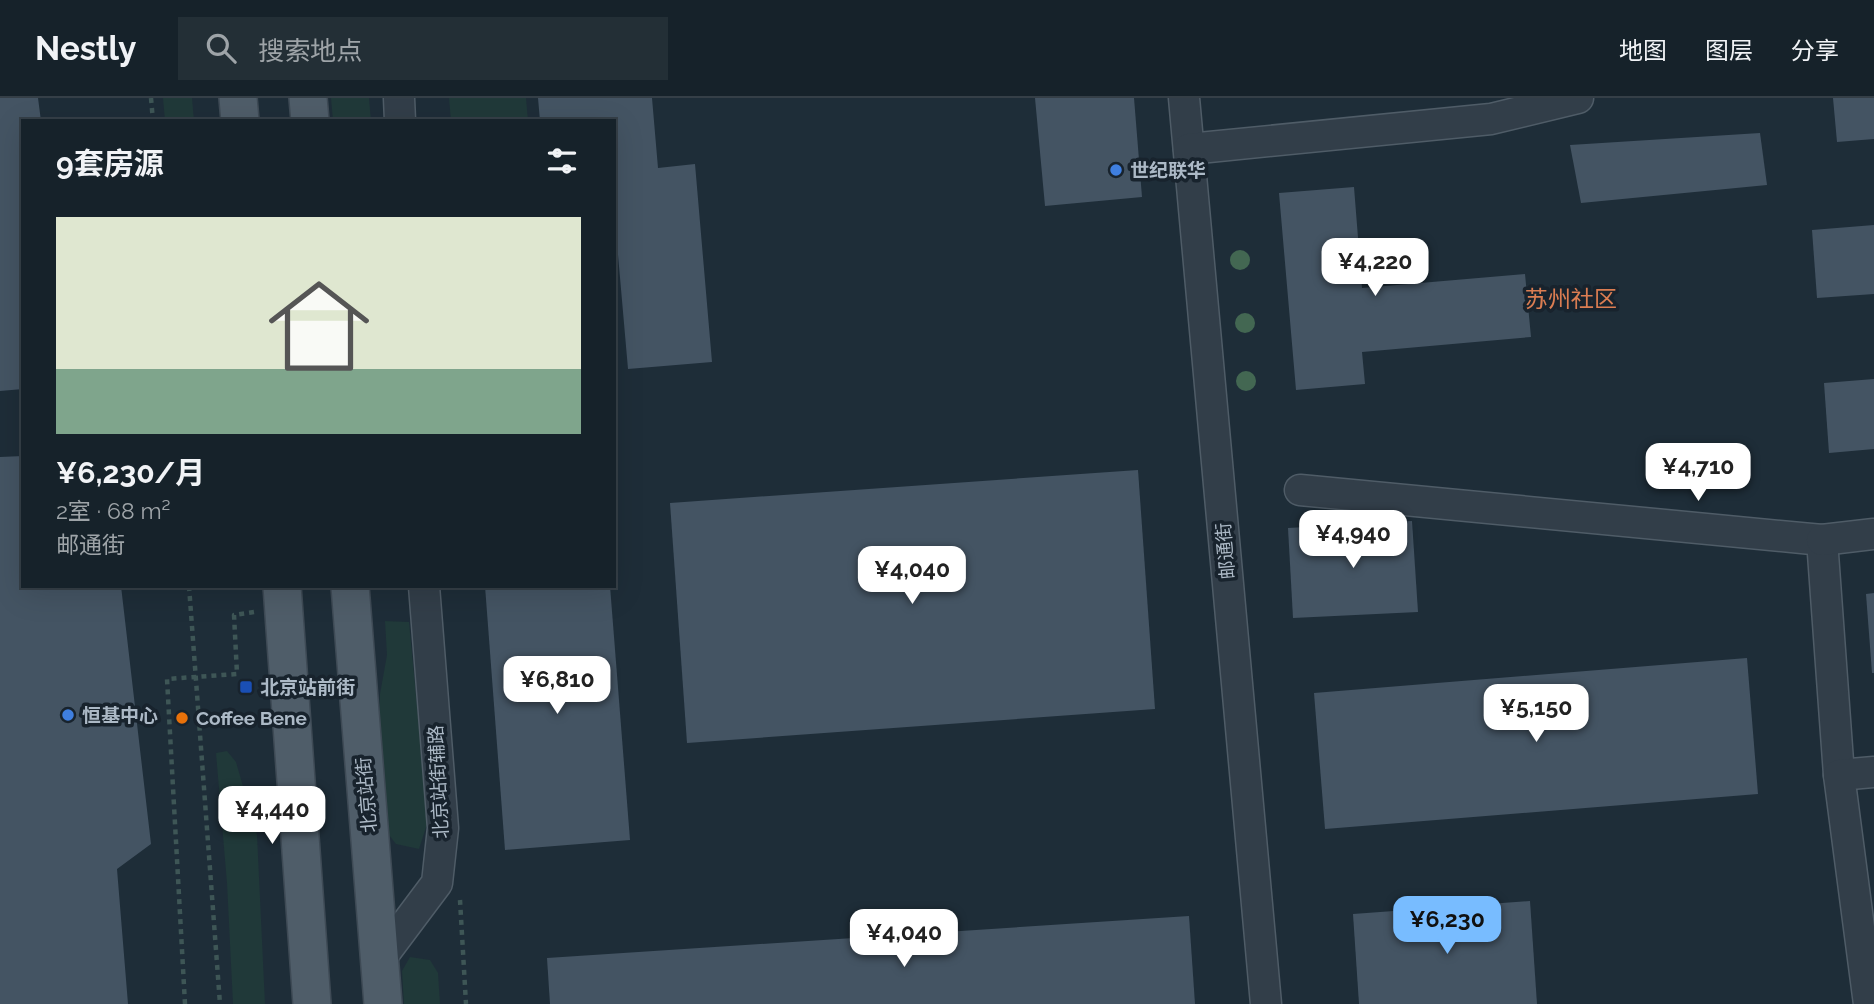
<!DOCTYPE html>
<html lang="zh">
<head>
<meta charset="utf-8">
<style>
  :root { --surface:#16222a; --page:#232f36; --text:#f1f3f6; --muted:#9ea4a8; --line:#353f47; --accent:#78bcff }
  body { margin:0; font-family:Raleway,"Noto Sans SC",sans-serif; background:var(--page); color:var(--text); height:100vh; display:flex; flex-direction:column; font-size:26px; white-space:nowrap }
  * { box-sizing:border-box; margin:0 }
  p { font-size:23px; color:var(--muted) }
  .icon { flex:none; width:38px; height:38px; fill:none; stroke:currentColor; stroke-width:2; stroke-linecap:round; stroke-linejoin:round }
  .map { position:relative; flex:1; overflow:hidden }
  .details { position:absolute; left:21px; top:21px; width:595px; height:469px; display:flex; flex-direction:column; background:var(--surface); border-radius:0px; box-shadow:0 7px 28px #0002,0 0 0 2px var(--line) }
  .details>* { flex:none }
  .price { position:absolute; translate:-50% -60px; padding:0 16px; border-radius:14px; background:#fff; color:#222; font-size:23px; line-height:46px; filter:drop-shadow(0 2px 4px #0008) }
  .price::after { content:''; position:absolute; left:50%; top:42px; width:21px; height:16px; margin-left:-10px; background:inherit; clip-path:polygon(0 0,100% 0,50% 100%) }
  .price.current { background:var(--accent); color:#111 }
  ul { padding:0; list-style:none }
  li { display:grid; align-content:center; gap:14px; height:371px; padding:0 35px }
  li+li { border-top:2px solid var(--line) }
  li span { display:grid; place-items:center; height:217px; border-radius:0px; color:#555 }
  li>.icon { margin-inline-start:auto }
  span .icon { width:126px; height:126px; fill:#fffc; stroke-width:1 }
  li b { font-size:30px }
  h2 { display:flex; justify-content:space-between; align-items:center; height:84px; padding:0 35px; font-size:30px }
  header { display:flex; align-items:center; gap:42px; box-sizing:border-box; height:98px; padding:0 35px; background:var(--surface); border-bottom:2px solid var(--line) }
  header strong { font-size:33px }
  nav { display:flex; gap:38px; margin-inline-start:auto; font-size:24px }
  .search { width:490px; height:63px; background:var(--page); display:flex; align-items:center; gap:18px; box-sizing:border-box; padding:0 24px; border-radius:0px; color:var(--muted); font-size:26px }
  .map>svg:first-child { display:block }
  .green { fill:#203939 }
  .building { fill:#445463 }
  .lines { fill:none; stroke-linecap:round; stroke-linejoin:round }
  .minor-casing { stroke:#4f5c67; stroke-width:33 }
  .major-casing { stroke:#3e4a55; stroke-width:40 }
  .path { stroke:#3e5656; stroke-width:4.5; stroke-dasharray:5 5; stroke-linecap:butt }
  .minor { stroke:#323e49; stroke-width:30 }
  .major { stroke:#4f5d69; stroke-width:37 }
  .tree { fill:#436752 }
  .shop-dot { fill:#3f7fe0; stroke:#18232d; stroke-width:2.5 }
  .transit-dot { fill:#1a4fb4; stroke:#18232d; stroke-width:2.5 }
  .food-dot { fill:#e8710a; stroke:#18232d; stroke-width:2.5 }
  .labels { text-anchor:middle; stroke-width:7; stroke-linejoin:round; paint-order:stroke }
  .poi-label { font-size:19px; font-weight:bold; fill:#acb9c6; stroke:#18232d; text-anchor:start }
  .street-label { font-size:19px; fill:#acb9c6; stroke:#18232d }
  .quarter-label { font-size:23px; fill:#db7d52; stroke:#18232d }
</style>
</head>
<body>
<header>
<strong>Nestly</strong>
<div class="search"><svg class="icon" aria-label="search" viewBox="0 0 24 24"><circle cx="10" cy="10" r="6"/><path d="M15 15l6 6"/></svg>搜索地点</div>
<nav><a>地图</a><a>图层</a><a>分享</a></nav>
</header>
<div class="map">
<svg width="1874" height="906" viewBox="0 0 1874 906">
  <rect width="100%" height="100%" fill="#1e2d38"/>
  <g class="green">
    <polygon points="163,0 192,0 194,23 165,23"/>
    <polygon points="331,0 369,0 371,23 333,23"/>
    <polygon points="449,0 526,0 528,23 451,23"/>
    <polygon points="385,523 409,524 428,723 419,751 396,746 386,733 378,631 380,596 387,557"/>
    <polygon points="227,653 236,664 257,737 265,906 233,906 227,785 216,655"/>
    <polygon points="410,859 430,862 438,875 440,906 404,906 402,873"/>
  </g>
  <g class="building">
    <polygon points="0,0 38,0 41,23 23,23 23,112 19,112 23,142 23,291 0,293"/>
    <polygon points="538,0 652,0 658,70 695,66 712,264 628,271 614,111 614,23 540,23"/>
    <polygon points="1035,0 1134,0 1142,99 1045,108"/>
    <polygon points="1833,0 1874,0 1874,41 1837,44"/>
    <polygon points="1760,35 1767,87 1581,105 1570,47"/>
    <polygon points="1354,89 1362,190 1525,176 1531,239 1362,254 1365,286 1296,292 1279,95"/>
    <polygon points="1874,127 1874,196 1817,200 1812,132"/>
    <polygon points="1874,281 1874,351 1829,355 1824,285"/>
    <polygon points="23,358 23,488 121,488 151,746 117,771 128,906 0,906 0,359"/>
    <polygon points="1138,372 1155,611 687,645 670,405"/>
    <polygon points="1412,423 1418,514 1293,520 1288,430"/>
    <polygon points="485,488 610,488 630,742 505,752"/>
    <polygon points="1874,495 1874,575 1872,575 1866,496"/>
    <polygon points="1747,560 1758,696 1325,731 1314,595"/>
    <polygon points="1530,803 1537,906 1359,906 1353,816"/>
    <polygon points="1189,818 1195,906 550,906 547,860"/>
  </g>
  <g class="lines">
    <g class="minor-casing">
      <g id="minor">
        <polyline points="399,0 400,23"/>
        <polyline points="1184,0 1266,906"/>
        <polyline points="1189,51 1491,21 1578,0"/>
        <polyline points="1300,392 1822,442 1839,677"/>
        <polyline points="1822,442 1874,436"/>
        <polyline points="380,861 437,785 443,730 424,488"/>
        <polyline points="1869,906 1839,677 1874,674"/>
      </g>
    </g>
    <g class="major-casing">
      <g id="major">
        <polyline points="238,0 240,23"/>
        <polyline points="308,0 310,23"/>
        <polyline points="282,488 312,906"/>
        <polyline points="350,488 383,906"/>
      </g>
    </g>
    <g class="path">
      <polyline points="151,0 153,23"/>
      <polyline points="189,488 220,906"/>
      <polyline points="460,802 466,906"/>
      <polyline points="185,906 167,581 237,576 234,517 254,514"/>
    </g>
    <use href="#minor" class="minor"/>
    <use href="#major" class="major"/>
  </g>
  <g class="tree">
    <circle cx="1240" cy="162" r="10"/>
    <circle cx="1245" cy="225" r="10"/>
    <circle cx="1246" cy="283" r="10"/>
  </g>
  <g class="shop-dot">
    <circle cx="1116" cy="72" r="7"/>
    <circle cx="68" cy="617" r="7"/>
  </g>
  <rect class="transit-dot" x="239" y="582" width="14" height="14" rx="3.5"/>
  <circle class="food-dot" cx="182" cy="620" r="7"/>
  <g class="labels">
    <g class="poi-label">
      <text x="1130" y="79">世纪联华</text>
      <text x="260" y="596">北京站前街</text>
      <text x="82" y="624">恒基中心</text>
      <text x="196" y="627">Coffee Bene</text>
    </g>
    <g class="street-label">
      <text transform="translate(1225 453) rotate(-95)" y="7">邮通街</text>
      <text transform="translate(438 684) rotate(-93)" y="7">北京站街辅路</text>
      <text transform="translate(366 697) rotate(-95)" y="7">北京站街</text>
    </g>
    <g class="quarter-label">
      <text x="1571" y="209">苏州社区</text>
    </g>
  </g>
</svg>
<b class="price" style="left:1375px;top:200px">¥4,220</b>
<b class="price" style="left:1698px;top:405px">¥4,710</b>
<b class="price" style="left:1353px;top:472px">¥4,940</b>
<b class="price" style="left:912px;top:508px">¥4,040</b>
<b class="price" style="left:557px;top:618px">¥6,810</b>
<b class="price" style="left:1536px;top:646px">¥5,150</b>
<b class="price" style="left:272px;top:748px">¥4,440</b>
<b class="price current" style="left:1447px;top:858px">¥6,230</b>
<b class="price" style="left:904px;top:871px">¥4,040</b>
<section class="details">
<h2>9套房源<svg class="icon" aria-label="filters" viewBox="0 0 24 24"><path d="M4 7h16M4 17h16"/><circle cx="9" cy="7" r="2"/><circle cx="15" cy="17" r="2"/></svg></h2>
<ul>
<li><span style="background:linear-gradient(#dfe7d0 70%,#7fa58c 0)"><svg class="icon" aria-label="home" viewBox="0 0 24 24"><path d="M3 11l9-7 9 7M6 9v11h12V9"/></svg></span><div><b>¥6,230/月</b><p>2室 · 68 m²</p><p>邮通街</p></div></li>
</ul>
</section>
</div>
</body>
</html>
